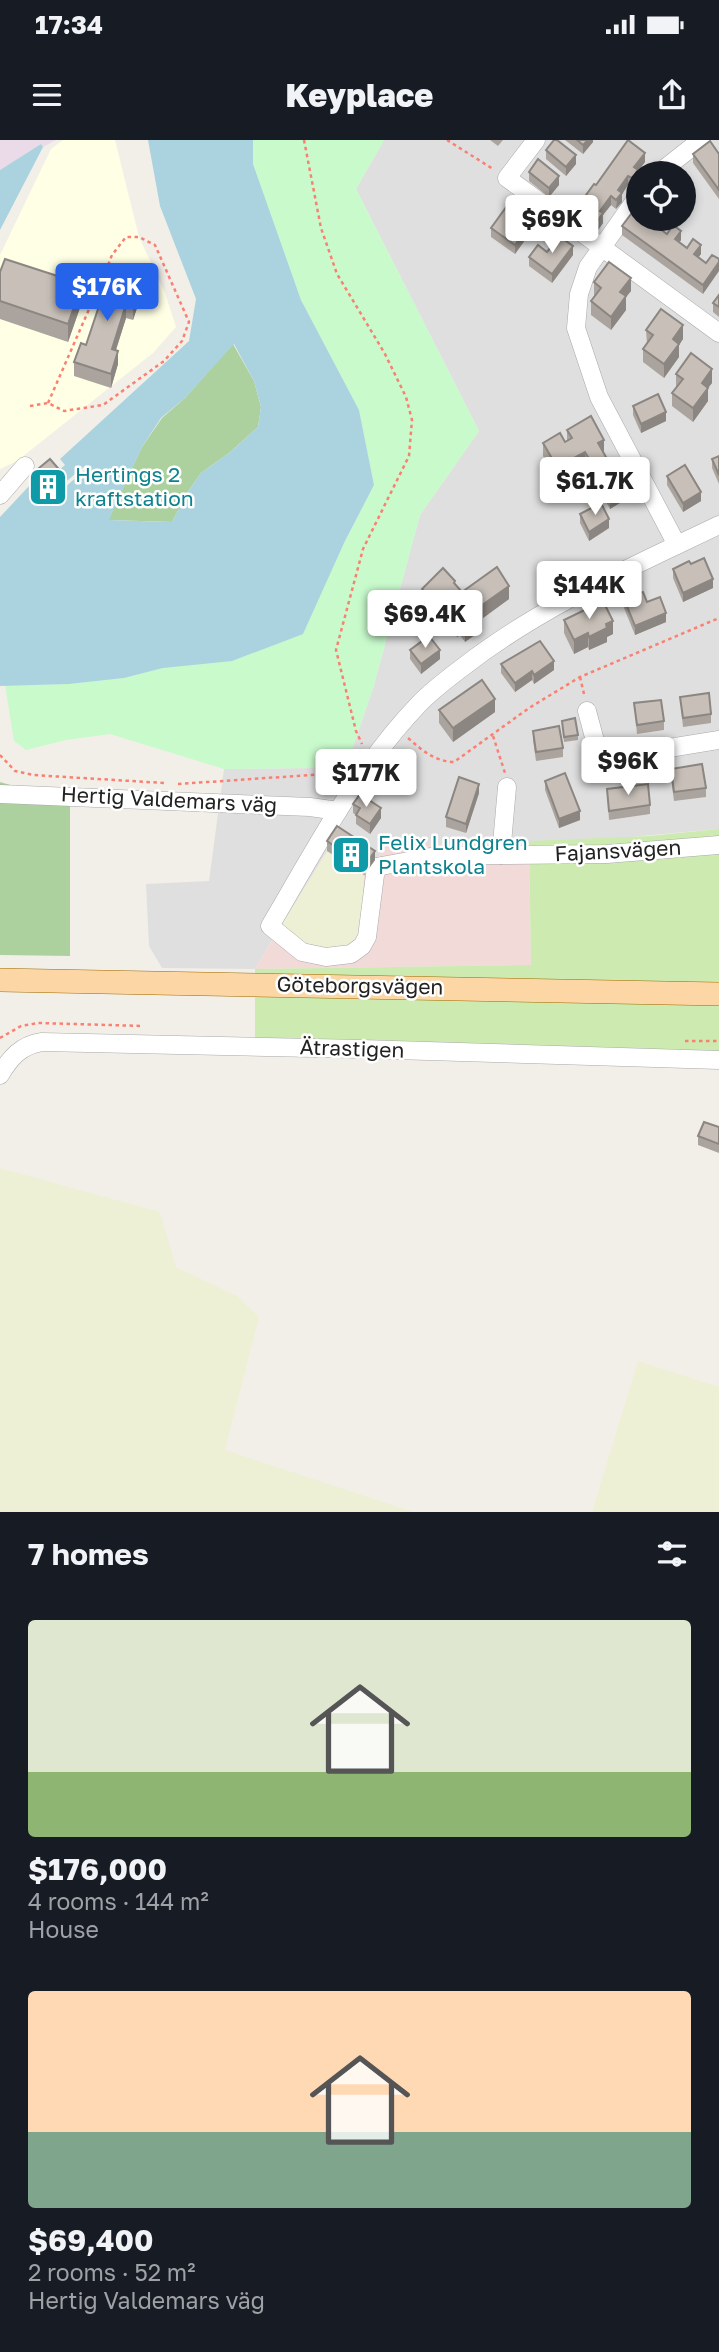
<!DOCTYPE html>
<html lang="en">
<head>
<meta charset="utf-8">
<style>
  :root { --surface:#171b24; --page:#242831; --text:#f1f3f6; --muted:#9ea1a6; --accent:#2563eb }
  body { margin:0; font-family:"Golos Text",sans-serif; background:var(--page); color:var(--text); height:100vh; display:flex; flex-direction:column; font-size:26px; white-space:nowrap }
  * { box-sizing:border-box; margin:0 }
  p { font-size:23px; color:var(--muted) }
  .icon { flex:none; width:38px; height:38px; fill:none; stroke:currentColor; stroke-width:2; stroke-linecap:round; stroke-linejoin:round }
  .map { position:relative; height:1372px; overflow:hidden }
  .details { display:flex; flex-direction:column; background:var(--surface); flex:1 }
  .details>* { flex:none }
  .controls { position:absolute; left:626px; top:21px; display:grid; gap:14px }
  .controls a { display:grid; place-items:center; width:70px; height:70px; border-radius:50%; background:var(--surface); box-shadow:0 4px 10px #0003; font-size:35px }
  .price { position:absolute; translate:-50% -60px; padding:0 16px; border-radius:7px; background:#fff; color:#222; font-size:23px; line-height:46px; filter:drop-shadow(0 2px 4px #0008) }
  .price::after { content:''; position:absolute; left:50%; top:42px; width:21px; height:16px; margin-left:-10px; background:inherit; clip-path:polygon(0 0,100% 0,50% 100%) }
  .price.on { background:var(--accent); color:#fff }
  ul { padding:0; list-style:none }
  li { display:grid; align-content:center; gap:14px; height:371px; padding:0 28px }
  li span { display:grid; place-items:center; height:217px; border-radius:7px; color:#555 }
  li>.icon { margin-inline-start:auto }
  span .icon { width:126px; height:126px; fill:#fffc; stroke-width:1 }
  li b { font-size:30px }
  h2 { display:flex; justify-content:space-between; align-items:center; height:84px; padding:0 28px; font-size:30px }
  .status { display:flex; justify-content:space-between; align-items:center; height:49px; padding:0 35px; background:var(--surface); direction:ltr }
  .status svg { height:19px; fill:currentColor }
  header { display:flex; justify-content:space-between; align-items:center; height:91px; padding:0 28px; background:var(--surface); font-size:32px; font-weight:800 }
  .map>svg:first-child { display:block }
  .residential { fill:#e0dfdf; fill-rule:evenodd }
  .commercial { fill:#f2dad9 }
  .industrial { fill:#ebdbe8 }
  .education { fill:#ffffe5 }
  .farmland { fill:#eef0d5 }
  .grass { fill:#cdebb0 }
  .forest { fill:#add19e }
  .park { fill:#c8facc }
  .water { fill:#aad3df; fill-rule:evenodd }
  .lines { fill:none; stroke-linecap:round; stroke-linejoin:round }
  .minor-casing { stroke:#a9a9a9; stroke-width:19 }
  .major-casing { stroke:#a06b00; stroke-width:24 }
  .path { stroke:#fa8072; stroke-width:2.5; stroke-dasharray:3.5 3.5; stroke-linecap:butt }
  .minor { stroke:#fff; stroke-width:18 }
  .major { stroke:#fcd6a4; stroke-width:23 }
  .wall { fill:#aba49e }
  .shaded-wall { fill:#8b8681 }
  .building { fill:#c7bfb8; stroke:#8b8681; stroke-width:2 }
  .labels { text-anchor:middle; stroke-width:5; stroke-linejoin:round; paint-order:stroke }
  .culture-label { font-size:21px; fill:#0d838f; stroke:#fff; text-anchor:start }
  .street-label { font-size:21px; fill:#222; stroke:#fff }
</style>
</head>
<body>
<div class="status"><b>17:34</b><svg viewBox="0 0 49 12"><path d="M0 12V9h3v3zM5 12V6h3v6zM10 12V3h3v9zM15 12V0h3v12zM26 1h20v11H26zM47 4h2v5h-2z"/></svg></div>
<header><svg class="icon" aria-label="menu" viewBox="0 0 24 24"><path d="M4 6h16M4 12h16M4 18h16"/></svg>Keyplace<svg class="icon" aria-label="share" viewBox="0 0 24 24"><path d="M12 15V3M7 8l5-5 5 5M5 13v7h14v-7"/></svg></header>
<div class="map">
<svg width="719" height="1372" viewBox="0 0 719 1372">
  <rect width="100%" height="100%" fill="#f2efe9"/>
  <path class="residential" d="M384,0H719V689L375,720L282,784L255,829L162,828L149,806L146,744L209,741L224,629L311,628L350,616L374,545L420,375L479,291L356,49ZM639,33H684V79H639Z"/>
  <polygon class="commercial" points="337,695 375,720 388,705 529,701 531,825 255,829"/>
  <polygon class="industrial" points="0,0 56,0 43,7 41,4 0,30"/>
  <polygon class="education" points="63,0 115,0 139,97 165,153 176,187 153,213 17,321 0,329 0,115 51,9"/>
  <g class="farmland">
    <polygon points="327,711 364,735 361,803 354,809 311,812 285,793 282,784"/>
    <polygon points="0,1028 160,1072 176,1127 237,1156 259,1177 225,1310 414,1372 0,1372"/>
    <polygon points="638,1221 719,1247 719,1372 592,1372"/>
  </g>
  <polygon class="grass" points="719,689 719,925 255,900 255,829 531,825 529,701 649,696"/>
  <g class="forest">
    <polygon points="233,204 254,241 261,267 258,287 229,313 201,333 189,350 172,382 108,380 142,307 162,278 185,258"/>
    <polygon points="0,642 70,662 70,816 0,815"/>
  </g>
  <polygon class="park" points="253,0 384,0 356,49 479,291 420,375 374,545 350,616 311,628 224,629 110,594 66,600 26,610 14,601 5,545 69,544 124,538 163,528 344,403 374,345 359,270 301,160 253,24"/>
  <g class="water">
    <path d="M148,0H253V24L301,160L359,270L374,345L344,403L303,494L232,521L163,528L124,538L69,544L0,546V377L30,345L46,364L88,327L86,325L62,345L53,335L65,325L60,319L189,201L196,159L160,66ZM234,204L254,241L261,267L258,287L229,313L201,333L189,350L172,382L109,380L142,307L161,278L185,258Z"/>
    <polygon points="41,4 43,7 0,90 0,30"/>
  </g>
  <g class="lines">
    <g class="minor-casing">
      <g id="minor">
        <polyline points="536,0 507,38 719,193"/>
        <polyline points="659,33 701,0"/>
        <polyline points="639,55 588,127 579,154 576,188 599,257 677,405"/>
        <polyline points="0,355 25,326"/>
        <polyline points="587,571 598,612 663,609 719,600"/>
        <polyline points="507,647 501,715 607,714 719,705"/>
        <polyline points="0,654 310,667 338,671"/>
        <path d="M501,715L436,716L376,727L367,797L362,806L351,814L326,817L302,812L270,786C315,710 356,630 418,565C431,551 447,539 463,527C540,467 631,427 719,385"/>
        <path d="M0,935C10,918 21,905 42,902L361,909L719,920"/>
      </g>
    </g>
    <g class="major-casing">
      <polyline id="major" points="0,840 719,854"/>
    </g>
    <g class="path">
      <polyline points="304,0 321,88 337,134 385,214 406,257 412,280 409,316 363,409 336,510 356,591 362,604"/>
      <polyline points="447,0 493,29"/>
      <polyline points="48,263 97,151"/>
      <polyline points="30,266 48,263 64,271 103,265 164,221 182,201 189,182 155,105 139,97 126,97 112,115 104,135"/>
      <polyline points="580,537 584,554"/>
      <polyline points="493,596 505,633"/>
      <path d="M408,598C423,611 434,621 454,622L529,568L580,537L719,478"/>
      <polyline points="0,615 15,631 33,635 164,643"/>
      <polyline points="178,644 311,635 332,633 348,627"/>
      <polyline points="0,898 21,886 38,883 143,886"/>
      <polyline points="685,901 719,901"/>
    </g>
    <use href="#minor" class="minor"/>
    <use href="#major" class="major"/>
  </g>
  <g class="wall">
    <polygon points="490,0 503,0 498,6"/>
    <polygon points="565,0 593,0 593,2 583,14"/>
    <polygon points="546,10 576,24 566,36 546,19"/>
    <polygon points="693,14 719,14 719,59 693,23"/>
    <polygon points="645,22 638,31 638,39 632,47 628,45 622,54 622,62 616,69 611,65 603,75 603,83 598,90 578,75 578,66 596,45"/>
    <polygon points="529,32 559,45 549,57 529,41"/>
    <polygon points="646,79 662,79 662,85 660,88 667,94 681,100 679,103 687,108 701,114 698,117 706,123 703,154 622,95 622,86"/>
    <polygon points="535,86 515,114 491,97 491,88"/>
    <polygon points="547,112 573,115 552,143 529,126 529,117"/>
    <polygon points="0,132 82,162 68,202 0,179"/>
    <polygon points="594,142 631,151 626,157 626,170 611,190 591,175 591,161 594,156"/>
    <polygon points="95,155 140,159 133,180 126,178 116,210 118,224 111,248 74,236 74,222 86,205 98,169 95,169"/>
    <polygon points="719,155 719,177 713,172 713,163"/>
    <polygon points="646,190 683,199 679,205 679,217 664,238 643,222 643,209 647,204"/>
    <polygon points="676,234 712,243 708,248 708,261 693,282 672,266 672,253 676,248"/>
    <polygon points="633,266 666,281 641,293 633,275"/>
    <polygon points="567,290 604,313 623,361 610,369 585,325 557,341 543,316 543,303 565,302 567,301"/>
    <polygon points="719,316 719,344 712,328 712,319"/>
    <polygon points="33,333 63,348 47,362 33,346"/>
    <polygon points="667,336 701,361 683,372 667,345"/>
    <polygon points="580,374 609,388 589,401 580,383"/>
    <polygon points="673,429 713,448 683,462 673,438"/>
    <polygon points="455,444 462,452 509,459 483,478 483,489 465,502 460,495 457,497 444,480 444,475 439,470 434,475 422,463 422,449"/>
    <polygon points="624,459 647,462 666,482 635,495 624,468"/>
    <polygon points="564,480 613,494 607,497 607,502 589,510 588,507 574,514 564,493"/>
    <polygon points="410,510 440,519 421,534 410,519"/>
    <polygon points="501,524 554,530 534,544 532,540 515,552 501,533"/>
    <polygon points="680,557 711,574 711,583 683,587"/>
    <polygon points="634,563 664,581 664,590 637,594"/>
    <polygon points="439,570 495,572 453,602 439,583"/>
    <polygon points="562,581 578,595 578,600 564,602"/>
    <polygon points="533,591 563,608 563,617 536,621 533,600"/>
    <polygon points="671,629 706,648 706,657 674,661 671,638"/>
    <polygon points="545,641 580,680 559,688 545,650"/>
    <polygon points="607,649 650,665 650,674 609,680"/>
    <polygon points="479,653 466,693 446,687 446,677"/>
    <polygon points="353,664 381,678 370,694 356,684 356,675 353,673"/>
    <polygon points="327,701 375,720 364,735 327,711"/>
    <polygon points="719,987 719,1013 698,1005 698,996"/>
  </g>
  <g class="shaded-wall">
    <polygon points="588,0 593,0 593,2 583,14 583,5"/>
    <polygon points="645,13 645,22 638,31 638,39 632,47 632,38 634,27"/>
    <polygon points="576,15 576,24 566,36 566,27"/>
    <polygon points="559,36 559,45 549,57 549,48"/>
    <polygon points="628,36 628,45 622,54 622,62 616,69 618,50"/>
    <polygon points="611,56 611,65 603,75 603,83 598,90 600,71"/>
    <polygon points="535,77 535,86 515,114 515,105"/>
    <polygon points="660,79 662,79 662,85 655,94 655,85"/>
    <polygon points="681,91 681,100 675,109 675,99"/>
    <polygon points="701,105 701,114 694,123 694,114"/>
    <polygon points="573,106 573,115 552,143 552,134"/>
    <polygon points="719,122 719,131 703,154 703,145"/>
    <polygon points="631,138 631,151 626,157 626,170 611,190 611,177 620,152"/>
    <polygon points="82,144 82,162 68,202 68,184"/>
    <polygon points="140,145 140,159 133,180 133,167"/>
    <polygon points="126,164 126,178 112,222 112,209"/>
    <polygon points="683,185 683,199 679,205 679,217 664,238 664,224 673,199"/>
    <polygon points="118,211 118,224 111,248 111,234"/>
    <polygon points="712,229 712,243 708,248 708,261 693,282 693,268 702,243"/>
    <polygon points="666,272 666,281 641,293 641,284"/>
    <polygon points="604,300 604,313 598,303"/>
    <polygon points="585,312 585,325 557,341 557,327"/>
    <polygon points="63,334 63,348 47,362 47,348"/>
    <polygon points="623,347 623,361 610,369 610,355"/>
    <polygon points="701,352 701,361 683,372 683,363"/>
    <polygon points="609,379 609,388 589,401 589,392"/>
    <polygon points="713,439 713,448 683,462 683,453"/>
    <polygon points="509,446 509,459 483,478 483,489 465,502 465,489 478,468"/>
    <polygon points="439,457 439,470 434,475 434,461"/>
    <polygon points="666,473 666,482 635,495 635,486"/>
    <polygon points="460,481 460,495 457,497 457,484"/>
    <polygon points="613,481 613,494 607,497 607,502 589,510 589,497 606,484"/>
    <polygon points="588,493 588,507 574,514 574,500"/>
    <polygon points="440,510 440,519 421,534 421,524"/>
    <polygon points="554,521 554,530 534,544 534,535"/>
    <polygon points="532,531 532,540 515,552 515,543"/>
    <polygon points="495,559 495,572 453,602 453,588"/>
    <polygon points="479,644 479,653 466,693 466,684"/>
    <polygon points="381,668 381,678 370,694 370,684"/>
    <polygon points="580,671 580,680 559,688 559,679"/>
    <polygon points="375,711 375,720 364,735 364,726"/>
  </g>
  <g class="building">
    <polygon points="554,0 557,0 576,15 566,27 546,10"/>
    <polygon points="577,0 588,0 583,5"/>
    <polygon points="628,0 645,13 634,27 638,30 632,38 628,36 618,50 622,53 616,60 611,56 600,71 603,73 598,80 578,66 594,44 596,45"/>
    <polygon points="710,1 719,14 719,50 693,14"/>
    <polygon points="538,19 559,36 549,48 529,32"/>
    <polygon points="507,66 517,73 521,67 535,77 515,105 491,88"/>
    <polygon points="634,70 639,73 639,79 660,79 655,85 667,94 673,85 681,91 675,99 687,108 693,99 701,105 694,114 706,123 712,115 719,119 719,122 703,145 622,86"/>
    <polygon points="559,96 573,106 552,134 529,117 538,105 547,112"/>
    <polygon points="5,119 82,144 68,184 0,161 0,132"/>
    <polygon points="609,122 631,138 620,152 626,156 611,177 591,161 601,148 594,142"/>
    <polygon points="102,133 140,145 133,167 126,164 112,209 118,211 111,234 74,222 81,203 86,205 102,157 95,155"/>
    <polygon points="719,155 719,167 713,163"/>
    <polygon points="661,169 683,185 673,199 679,204 664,224 643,209 653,195 646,190"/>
    <polygon points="691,213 712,229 702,243 708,248 693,268 672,253 683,239 676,234"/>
    <polygon points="658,254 666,272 641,284 633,266"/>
    <polygon points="591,276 604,300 598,303 623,347 610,355 585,312 557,327 543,303 560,293 565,302 572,298 567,290"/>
    <polygon points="719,316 719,335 712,319"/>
    <polygon points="50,319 63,334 47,348 33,333"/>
    <polygon points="685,325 701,352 683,363 667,336"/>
    <polygon points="601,363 609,379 589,392 580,374"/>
    <polygon points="704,418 713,439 683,453 673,429 689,421 691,424"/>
    <polygon points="497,427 509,446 478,468 483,476 465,489 460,481 457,484 444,466 447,464 439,457 434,461 422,449 443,428 455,441 454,443 462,452"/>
    <polygon points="643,452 647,462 660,457 666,473 635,486 624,459"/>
    <polygon points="603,461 613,481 606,484 607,488 589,497 588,493 574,500 564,480"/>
    <polygon points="429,496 440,510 421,524 410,510"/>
    <polygon points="540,501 554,521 534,535 532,531 515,543 501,524"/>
    <polygon points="482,540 495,559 453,588 439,570"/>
    <polygon points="709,553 711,574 683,578 680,557"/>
    <polygon points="661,560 664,581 637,585 634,563"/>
    <polygon points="575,578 578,595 564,597 562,581"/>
    <polygon points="559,586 563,608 536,612 533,591"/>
    <polygon points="702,624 706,648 674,652 671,629"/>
    <polygon points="565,633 580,671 559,679 545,641"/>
    <polygon points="459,637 479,644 466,684 446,677"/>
    <polygon points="648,644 650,665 609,671 607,649"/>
    <polygon points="360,654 381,668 370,684 356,675 360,668 353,664"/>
    <polygon points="337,686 375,711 364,726 327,701"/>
    <polygon points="704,982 719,987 719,1004 698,996"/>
  </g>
  <defs>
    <g id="building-square" transform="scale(2.0125)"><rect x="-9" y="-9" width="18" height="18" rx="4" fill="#0f9aa8" stroke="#fff"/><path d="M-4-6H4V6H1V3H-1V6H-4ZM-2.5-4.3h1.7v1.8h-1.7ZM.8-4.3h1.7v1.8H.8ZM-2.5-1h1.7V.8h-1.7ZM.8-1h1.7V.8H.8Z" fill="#fff"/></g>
  </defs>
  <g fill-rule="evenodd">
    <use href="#building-square" x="48" y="347"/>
    <use href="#building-square" x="351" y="715"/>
  </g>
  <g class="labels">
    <g class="culture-label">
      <text x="75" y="342">Hertings 2<tspan x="75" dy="24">kraftstation</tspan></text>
      <text x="378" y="710">Felix Lundgren<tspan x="378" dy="24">Plantskola</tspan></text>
    </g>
    <g class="street-label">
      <text transform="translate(169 660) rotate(3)" y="7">Hertig Valdemars väg</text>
      <text transform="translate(618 711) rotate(-3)" y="7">Fajansvägen</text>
      <text transform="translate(360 846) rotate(1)" y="7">Göteborgsvägen</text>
      <text transform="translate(352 909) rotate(2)" y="7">Ätrastigen</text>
    </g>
  </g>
</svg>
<div class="controls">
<a><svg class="icon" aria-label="locate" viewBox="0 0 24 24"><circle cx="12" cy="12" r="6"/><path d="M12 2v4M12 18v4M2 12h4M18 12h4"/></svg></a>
</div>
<b class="price" style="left:552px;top:115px">$69K</b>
<b class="price on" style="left:107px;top:183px">$176K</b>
<b class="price" style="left:595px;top:377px">$61.7K</b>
<b class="price" style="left:589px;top:481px">$144K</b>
<b class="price" style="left:425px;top:510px">$69.4K</b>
<b class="price" style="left:628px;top:657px">$96K</b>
<b class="price" style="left:366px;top:669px">$177K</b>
</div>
<section class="details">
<h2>7 homes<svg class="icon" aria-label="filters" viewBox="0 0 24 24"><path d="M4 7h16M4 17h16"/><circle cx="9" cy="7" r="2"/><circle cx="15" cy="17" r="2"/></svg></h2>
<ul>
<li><span style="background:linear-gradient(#dfe7d0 70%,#8fb573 0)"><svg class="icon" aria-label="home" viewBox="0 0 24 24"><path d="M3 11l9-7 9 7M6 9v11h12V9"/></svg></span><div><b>$176,000</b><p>4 rooms · 144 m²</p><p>House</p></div></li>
<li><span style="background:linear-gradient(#ffd9b3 65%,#7fa58c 0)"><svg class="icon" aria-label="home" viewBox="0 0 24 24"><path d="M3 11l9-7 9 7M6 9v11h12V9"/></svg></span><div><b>$69,400</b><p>2 rooms · 52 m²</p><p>Hertig Valdemars väg</p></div></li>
</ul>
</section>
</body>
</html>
